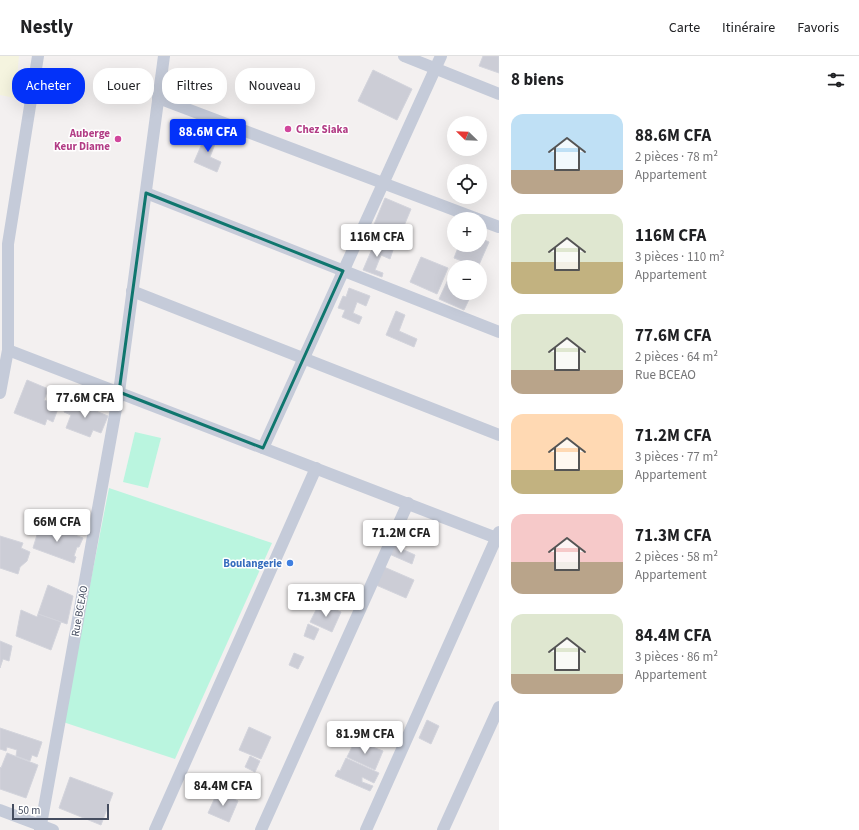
<!DOCTYPE html>
<html lang="fr">
<head>
<meta charset="utf-8">
<style>
  :root { --surface:#fff; --page:#f6f6f6; --text:#202124; --muted:#757577; --line:#e0e0e0; --accent:#0332f9 }
  body { margin:0; font-family:"Source Sans 3",sans-serif; background:var(--page); color:var(--text); height:100vh; display:flex; flex-direction:column; font-size:15px; white-space:nowrap }
  * { box-sizing:border-box; margin:0 }
  p { font-size:13px; color:var(--muted) }
  .icon { flex:none; width:22px; height:22px; fill:none; stroke:currentColor; stroke-width:2; stroke-linecap:round; stroke-linejoin:round }
  .map { position:relative; flex:1; overflow:hidden }
  .panel { display:flex; flex-direction:column; background:var(--surface); width:360px }
  .panel>* { flex:none }
  .hud { position:absolute; left:12px; top:12px; width:380px; height:36px; display:flex; gap:8px }
  .needle { width:26px; rotate:293deg }
  .tools { position:absolute; left:447px; top:60px; display:grid; gap:8px }
  .tools a { display:grid; place-items:center; width:40px; height:40px; border-radius:50%; background:var(--surface); box-shadow:0 4px 16px #0002; font-size:20px }
  .scale { position:absolute; left:12px; bottom:10px; width:97px; box-sizing:border-box; padding-left:4px; border:2px solid #454d60; border-top:0; font-size:11px; line-height:14px; white-space:nowrap; color:#454d60; -webkit-text-stroke:3px #fff; paint-order:stroke }
  .price { position:absolute; translate:-50% -34px; padding:0 9px; border-radius:4px; background:#fff; color:#222; font-size:13px; line-height:26px; filter:drop-shadow(0 1px 2px #0008) }
  .price::after { content:''; position:absolute; left:50%; top:24px; width:12px; height:9px; margin-left:-6px; background:inherit; clip-path:polygon(0 0,100% 0,50% 100%) }
  .price.current { background:var(--accent); color:#fff }
  ul { padding:0; list-style:none }
  li { display:flex; align-items:center; gap:12px; height:100px; padding:0 12px }
  li span { display:grid; place-items:center; flex:none; width:112px; height:80px; border-radius:12px; color:#555 }
  li>.icon { margin-inline-start:auto }
  span .icon { width:48px; height:48px; fill:#fffc; stroke-width:1 }
  li b { font-size:17px }
  h2 { display:flex; justify-content:space-between; align-items:center; height:48px; padding:0 12px; font-size:17px }
  .tag { padding:0 14px; border-radius:16px; background:var(--surface); box-shadow:0 4px 16px #0002; font-size:14px; line-height:36px }
  .tag.current { background:var(--accent); color:#fff }
  header { display:flex; align-items:center; gap:24px; box-sizing:border-box; height:56px; padding:0 20px; background:var(--surface); border-bottom:1px solid var(--line) }
  header strong { font-size:19px }
  nav { display:flex; gap:22px; margin-inline-start:auto; font-size:14px }
  main { display:flex; flex:1; min-height:0 }
  .map>svg:first-child { display:block }
  .green { fill:#baf5df }
  .sand { fill:#f5f4df }
  .building { fill:#cccdd6; stroke:#d3d4dc }
  .lines { fill:none; stroke-linecap:round; stroke-linejoin:round }
  .minor { stroke:#c5cbd9; stroke-width:12 }
  .marked { fill:none; stroke:#0f766e; stroke-width:3; stroke-linejoin:round }
  .hotel-dot { fill:#d1479c; stroke:#fff; stroke-width:1.5 }
  .shop-dot { fill:#3f7fe0; stroke:#fff; stroke-width:1.5 }
  .labels { text-anchor:middle; stroke-width:3; stroke-linejoin:round; paint-order:stroke }
  .hotel-label { font-size:11px; font-weight:bold; fill:#b23c85; stroke:#fff; text-anchor:start }
  .shop-label { font-size:11px; font-weight:bold; fill:#366cbe; stroke:#fff; text-anchor:end }
  .street-label { font-size:11px; fill:#454d60; stroke:#fff }
</style>
</head>
<body>
<header>
<strong>Nestly</strong>
<nav><a>Carte</a><a>Itinéraire</a><a>Favoris</a></nav>
</header>
<main>
<div class="map">
<svg width="499" height="774" viewBox="0 0 499 774">
  <rect width="100%" height="100%" fill="#f3f0f0"/>
  <g class="green">
    <polygon points="135,376 161,382 148,432 123,426"/>
    <polygon points="109,432 272,487 175,703 63,666"/>
  </g>
  <polygon class="sand" points="0,0 19,0 15,42 0,39"/>
  <g class="building">
    <polygon points="483,0 499,0 499,17 479,10"/>
    <polygon points="373,14 412,33 397,64 358,45"/>
    <polygon points="207,76 218,80 210,101 221,106 217,116 194,106"/>
    <polygon points="385,142 411,153 399,182 373,171"/>
    <polygon points="480,182 489,186 478,211 454,202 459,189 480,189"/>
    <polygon points="375,186 393,194 390,203 381,199 375,214 383,217 382,221 363,214"/>
    <polygon points="421,201 448,212 437,238 410,226"/>
    <polygon points="452,215 454,216 454,237 472,237 464,254 439,243"/>
    <polygon points="349,232 370,240 366,250 357,246 353,257 362,261 359,268 342,261 345,254 338,252 343,240 346,241"/>
    <polygon points="396,255 405,259 399,275 417,283 414,291 386,279"/>
    <polygon points="27,324 46,332 47,336 44,344 59,350 53,366 47,363 45,369 14,357"/>
    <polygon points="69,344 108,360 101,377 93,374 90,381 66,372 71,359 64,356"/>
    <polygon points="40,469 47,471 48,469 83,482 79,491 77,491 74,500 76,501 74,507 33,492"/>
    <polygon points="0,480 23,487 21,492 30,496 27,505 20,511 18,518 0,512"/>
    <polygon points="391,488 415,499 412,508 387,497"/>
    <polygon points="384,511 414,524 406,542 376,529"/>
    <polygon points="48,529 73,540 67,568 38,558"/>
    <polygon points="326,550 341,556 332,576 310,566 317,552 324,555"/>
    <polygon points="21,554 37,561 38,558 61,566 51,594 16,580"/>
    <polygon points="308,568 319,573 314,584 304,580"/>
    <polygon points="0,585 12,590 9,605 3,603 0,612"/>
    <polygon points="294,597 304,601 298,613 289,609"/>
    <polygon points="427,664 439,670 431,688 419,682"/>
    <polygon points="249,671 271,681 261,703 239,694"/>
    <polygon points="0,672 42,686 37,701 32,699 30,705 16,700 17,694 7,691 6,695 0,693"/>
    <polygon points="356,683 363,686 362,687 383,695 375,714 347,701"/>
    <polygon points="7,697 38,709 26,742 0,733 0,711 1,712"/>
    <polygon points="250,700 260,705 255,716 245,711"/>
    <polygon points="346,702 379,717 374,727 362,721 362,726 373,730 370,735 335,720 338,714 340,715"/>
    <polygon points="70,721 113,737 101,769 59,752"/>
    <polygon points="218,735 238,745 229,766 208,757"/>
  </g>
  <g class="lines">
    <g class="minor">
      <polyline points="404,0 499,38"/>
      <polyline points="158,42 478,163"/>
      <polyline points="146,137 499,276"/>
      <polyline points="480,164 499,171"/>
      <polyline points="132,235 499,379"/>
      <polyline points="8,294 499,483"/>
      <polyline points="0,337 8,294 8,188 38,0"/>
      <polyline points="263,392 441,0"/>
      <polyline points="0,754 53,774"/>
      <polyline points="40,774 119,336 164,0"/>
      <polyline points="155,774 316,412"/>
      <polyline points="261,774 408,447"/>
      <polyline points="366,774 499,476"/>
      <polyline points="443,774 499,651"/>
    </g>
  </g>
  <path class="marked" d="M146,137L343,215L263,392L119,336Z"/>
  <g class="hotel-dot">
    <circle cx="288" cy="73" r="4"/>
    <circle cx="118" cy="83" r="4"/>
  </g>
  <circle class="shop-dot" cx="290" cy="507" r="4"/>
  <g class="labels">
    <g class="hotel-label">
      <text x="296" y="77">Chez Siaka</text>
      <text x="110" y="81" text-anchor="end">Auberge<tspan x="110" dy="13">Keur Diame</tspan></text>
    </g>
    <g class="shop-label">
      <text x="282" y="511">Boulangerie</text>
    </g>
    <g class="street-label">
      <text transform="translate(79 555) rotate(-80)" y="4">Rue BCEAO</text>
    </g>
  </g>
</svg>
<div class="tools">
<a><svg class="needle" viewBox="-14 -14 28 28"><path d="M0-13l5 13h-10z" fill="#e53935"/><path d="M0 13l5-13h-10z" fill="#757577"/></svg></a>
<a><svg class="icon" aria-label="locate" viewBox="0 0 24 24"><circle cx="12" cy="12" r="6"/><path d="M12 2v4M12 18v4M2 12h4M18 12h4"/></svg></a>
<a>+</a>
<a>−</a>
</div>
<div class="scale">50 m</div>
<b class="price current" style="left:208px;top:97px">88.6M CFA</b>
<b class="price" style="left:377px;top:202px">116M CFA</b>
<b class="price" style="left:85px;top:363px">77.6M CFA</b>
<b class="price" style="left:57px;top:487px">66M CFA</b>
<b class="price" style="left:401px;top:498px">71.2M CFA</b>
<b class="price" style="left:326px;top:562px">71.3M CFA</b>
<b class="price" style="left:365px;top:699px">81.9M CFA</b>
<b class="price" style="left:223px;top:751px">84.4M CFA</b>
<div class="hud">
<a class="tag current">Acheter</a>
<a class="tag">Louer</a>
<a class="tag">Filtres</a>
<a class="tag">Nouveau</a>
</div>
</div>
<section class="panel">
<h2>8 biens<svg class="icon" aria-label="filters" viewBox="0 0 24 24"><path d="M4 7h16M4 17h16"/><circle cx="9" cy="7" r="2"/><circle cx="15" cy="17" r="2"/></svg></h2>
<ul>
<li><span style="background:linear-gradient(#bfe0f5 70%,#b9a48a 0)"><svg class="icon" aria-label="home" viewBox="0 0 24 24"><path d="M3 11l9-7 9 7M6 9v11h12V9"/></svg></span><div><b>88.6M CFA</b><p>2 pièces · 78 m²</p><p>Appartement</p></div></li>
<li><span style="background:linear-gradient(#dfe7d0 60%,#c2b280 0)"><svg class="icon" aria-label="home" viewBox="0 0 24 24"><path d="M3 11l9-7 9 7M6 9v11h12V9"/></svg></span><div><b>116M CFA</b><p>3 pièces · 110 m²</p><p>Appartement</p></div></li>
<li><span style="background:linear-gradient(#dfe7d0 70%,#b9a48a 0)"><svg class="icon" aria-label="home" viewBox="0 0 24 24"><path d="M3 11l9-7 9 7M6 9v11h12V9"/></svg></span><div><b>77.6M CFA</b><p>2 pièces · 64 m²</p><p>Rue BCEAO</p></div></li>
<li><span style="background:linear-gradient(#ffd9b3 70%,#c2b280 0)"><svg class="icon" aria-label="home" viewBox="0 0 24 24"><path d="M3 11l9-7 9 7M6 9v11h12V9"/></svg></span><div><b>71.2M CFA</b><p>3 pièces · 77 m²</p><p>Appartement</p></div></li>
<li><span style="background:linear-gradient(#f6c9c9 60%,#b9a48a 0)"><svg class="icon" aria-label="home" viewBox="0 0 24 24"><path d="M3 11l9-7 9 7M6 9v11h12V9"/></svg></span><div><b>71.3M CFA</b><p>2 pièces · 58 m²</p><p>Appartement</p></div></li>
<li><span style="background:linear-gradient(#dfe7d0 75%,#b9a48a 0)"><svg class="icon" aria-label="home" viewBox="0 0 24 24"><path d="M3 11l9-7 9 7M6 9v11h12V9"/></svg></span><div><b>84.4M CFA</b><p>3 pièces · 86 m²</p><p>Appartement</p></div></li>
</ul>
</section>
</main>
</body>
</html>
